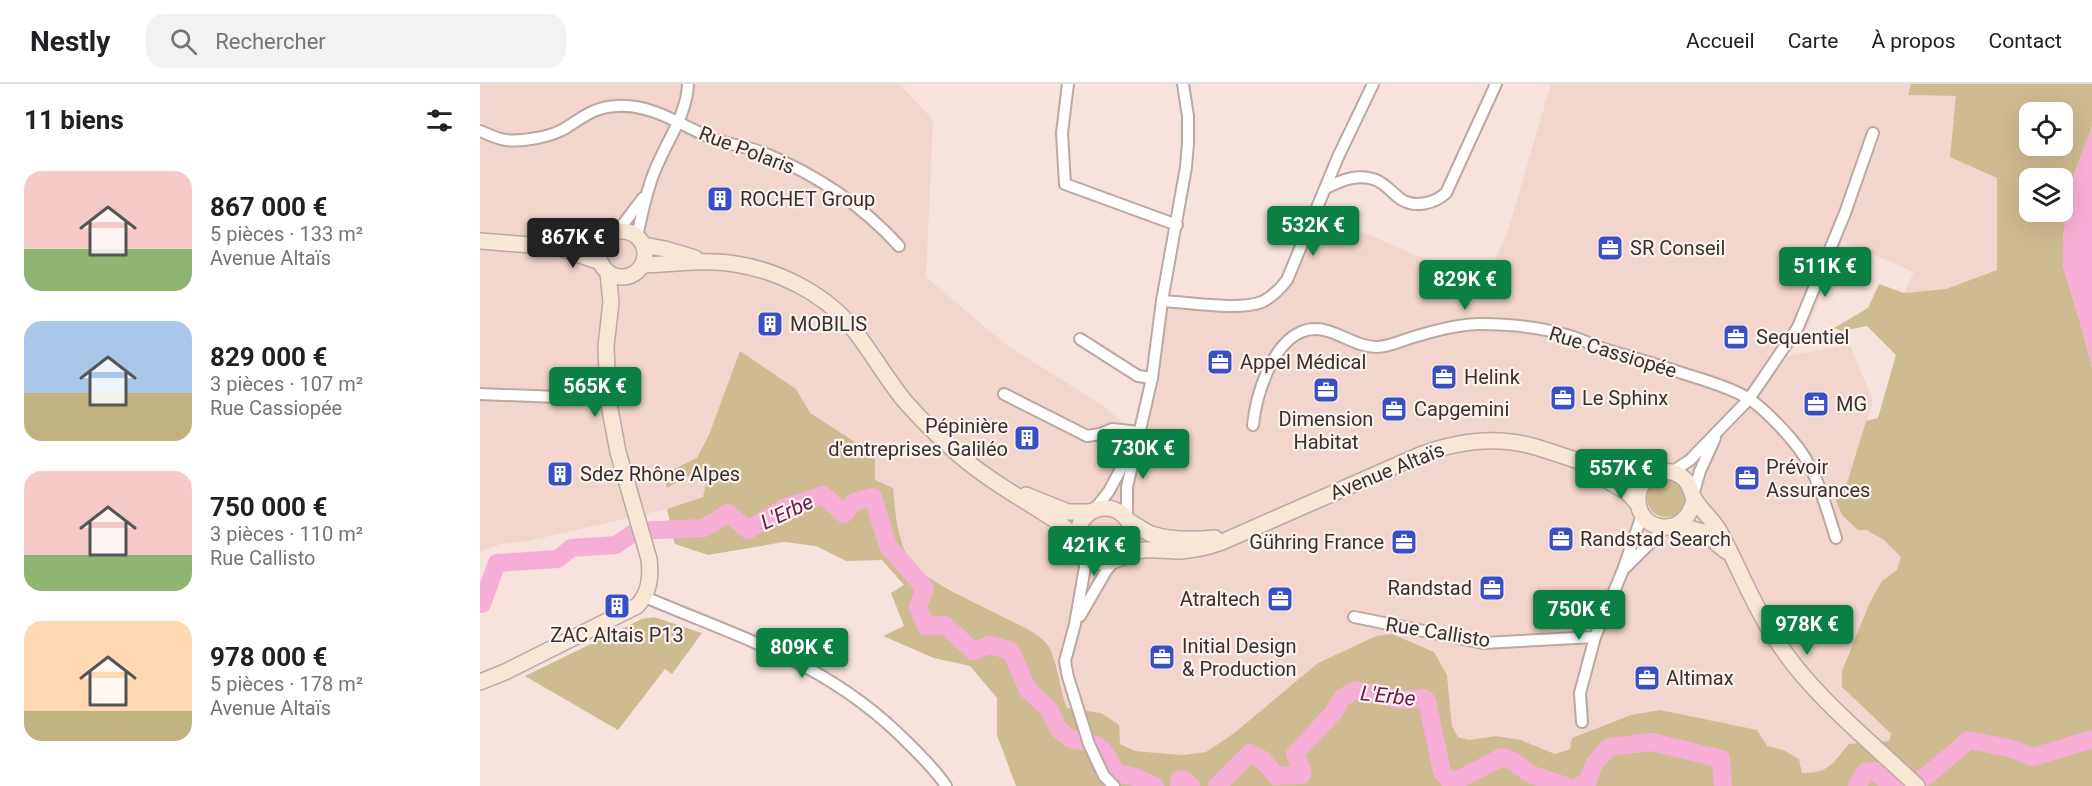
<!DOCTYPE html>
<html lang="fr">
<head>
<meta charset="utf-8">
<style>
  :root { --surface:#fff; --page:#f2f2f2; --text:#202124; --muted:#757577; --line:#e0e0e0; --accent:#0b8043 }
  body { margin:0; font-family:Roboto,sans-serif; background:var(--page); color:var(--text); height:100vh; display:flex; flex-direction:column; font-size:22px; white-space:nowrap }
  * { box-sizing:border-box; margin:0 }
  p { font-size:20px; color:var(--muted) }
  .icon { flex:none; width:33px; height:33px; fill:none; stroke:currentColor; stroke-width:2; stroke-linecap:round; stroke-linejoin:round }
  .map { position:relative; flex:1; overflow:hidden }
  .drawer { display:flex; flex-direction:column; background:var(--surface); width:480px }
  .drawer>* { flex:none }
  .fabs { position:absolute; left:1539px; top:18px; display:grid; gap:12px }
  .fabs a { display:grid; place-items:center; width:54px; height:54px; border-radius:12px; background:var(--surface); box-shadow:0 6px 24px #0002; font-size:30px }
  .price { position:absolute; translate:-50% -51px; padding:0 14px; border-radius:6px; background:var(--accent); color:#fff; font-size:20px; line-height:39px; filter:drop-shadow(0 2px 3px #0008) }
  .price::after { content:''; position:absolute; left:50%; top:36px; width:18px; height:14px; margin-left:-9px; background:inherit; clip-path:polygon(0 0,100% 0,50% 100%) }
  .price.active { background:#222; color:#fff }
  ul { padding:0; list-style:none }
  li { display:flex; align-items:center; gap:18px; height:150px; padding:0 24px }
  li span { display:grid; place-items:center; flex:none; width:168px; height:120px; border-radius:18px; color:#555 }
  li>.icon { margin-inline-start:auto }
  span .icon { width:72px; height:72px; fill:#fffc; stroke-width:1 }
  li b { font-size:26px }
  h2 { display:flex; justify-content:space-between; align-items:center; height:72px; padding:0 24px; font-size:26px }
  header { display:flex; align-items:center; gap:36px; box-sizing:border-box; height:84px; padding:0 30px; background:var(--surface); border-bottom:2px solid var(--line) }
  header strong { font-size:28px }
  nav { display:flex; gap:33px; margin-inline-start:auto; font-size:21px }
  .search { width:420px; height:54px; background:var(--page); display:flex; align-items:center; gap:15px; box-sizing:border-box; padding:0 21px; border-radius:18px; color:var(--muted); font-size:22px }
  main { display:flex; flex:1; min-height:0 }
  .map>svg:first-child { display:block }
  .built { fill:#f2d5cd }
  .green { fill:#cfbb91; fill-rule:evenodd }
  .water { fill:#f7aed6 }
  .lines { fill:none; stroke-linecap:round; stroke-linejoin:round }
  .stream { stroke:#f7aed6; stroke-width:3 }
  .river { stroke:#f7aed6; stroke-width:18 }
  .street-casing { stroke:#bba8a3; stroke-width:14 }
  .secondary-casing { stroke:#bba8a3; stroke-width:18 }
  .street { stroke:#fff; stroke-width:10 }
  .secondary { stroke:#fae6d4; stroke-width:15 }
  .labels { text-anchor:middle; stroke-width:4.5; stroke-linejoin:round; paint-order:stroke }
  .street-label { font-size:20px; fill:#38302e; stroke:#fef2ee }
  .poi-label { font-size:20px; fill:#38302e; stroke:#fef2ee; text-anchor:start }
  .water-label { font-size:21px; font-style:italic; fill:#6a184d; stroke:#fef2ee }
</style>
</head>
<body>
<header>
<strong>Nestly</strong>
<div class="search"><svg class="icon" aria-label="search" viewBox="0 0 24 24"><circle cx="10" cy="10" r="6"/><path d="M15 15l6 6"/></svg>Rechercher</div>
<nav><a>Accueil</a><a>Carte</a><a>À propos</a><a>Contact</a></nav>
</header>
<main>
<section class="drawer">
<h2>11 biens<svg class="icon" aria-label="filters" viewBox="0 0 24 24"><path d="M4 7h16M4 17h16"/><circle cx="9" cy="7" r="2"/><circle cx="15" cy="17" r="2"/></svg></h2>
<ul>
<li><span style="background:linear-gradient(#f6c9c9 65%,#8fb573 0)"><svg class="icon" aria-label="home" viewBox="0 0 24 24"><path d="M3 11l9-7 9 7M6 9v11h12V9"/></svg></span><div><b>867 000 €</b><p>5 pièces · 133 m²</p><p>Avenue Altaïs</p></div></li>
<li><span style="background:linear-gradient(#a9c7e8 60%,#c2b280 0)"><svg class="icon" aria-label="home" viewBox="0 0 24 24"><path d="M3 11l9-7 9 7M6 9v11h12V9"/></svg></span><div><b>829 000 €</b><p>3 pièces · 107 m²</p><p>Rue Cassiopée</p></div></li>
<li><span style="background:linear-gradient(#f6c9c9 70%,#8fb573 0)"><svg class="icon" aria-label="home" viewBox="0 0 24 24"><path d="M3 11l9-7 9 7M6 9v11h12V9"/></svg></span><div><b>750 000 €</b><p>3 pièces · 110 m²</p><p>Rue Callisto</p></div></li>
<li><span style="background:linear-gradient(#ffd9b3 75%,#c2b280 0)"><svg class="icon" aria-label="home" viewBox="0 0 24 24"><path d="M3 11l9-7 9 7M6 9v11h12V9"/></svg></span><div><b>978 000 €</b><p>5 pièces · 178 m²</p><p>Avenue Altaïs</p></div></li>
</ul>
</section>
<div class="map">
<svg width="1612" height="702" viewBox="0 0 1612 702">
  <rect width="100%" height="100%" fill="#f7e2dd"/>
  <polygon class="built" points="0,0 419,0 453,36 446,193 525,260 625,323 643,339 654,341 668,282 675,225 771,226 789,221 803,211 844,131 937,172 1009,191 1028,146 1071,0 1431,0 1429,11 1476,12 1517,94 1517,186 1466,205 1424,209 1434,188 1362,157 1331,237 1307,272 1370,261 1393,317 1367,399 1386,446 1404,456 1421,473 1417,486 1402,497 1374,616 1411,650 1409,657 1369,660 1346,686 1336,690 1322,689 1321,680 1303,666 1151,631 1092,654 1091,665 1075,670 1041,656 1016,652 988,656 978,653 972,642 967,591 912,550 896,552 838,579 753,650 726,668 702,671 655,667 640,660 621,629 587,625 582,610 577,584 473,506 454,497 430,478 420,452 415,430 230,379 223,413 187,425 48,457 21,460 0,467"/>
  <g class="green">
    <path d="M1431,0H1612V42L1591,99L1583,155V182L1603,248L1612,284V702H536L517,651V614L490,582L454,574L403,552L424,542L411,509L424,501L402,476L366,477L336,462L304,458L228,471L195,460L187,425L223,413L230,380L187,404L183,390L217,374L229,351L260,267L316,305L330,329L395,371V396L413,404C415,428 417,453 429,475C439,495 505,523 527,535C540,541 556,548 566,559C577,571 580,608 587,624L621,629L639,641L640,660L655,667L702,671L726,668L753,650L838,579L896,552L912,550L954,568L967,591L972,642L978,653L989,656L1016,652L1041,656L1075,670L1090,665L1092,654L1151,631L1180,626L1277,646L1287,662L1303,666L1319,675L1322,689C1349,690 1353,678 1369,660L1409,657L1411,650L1362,603V587L1390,518L1402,497L1417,486L1421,473L1404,456L1386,446H1378L1362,431L1353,410L1367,399L1386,337L1398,334L1416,271L1387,242L1361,247L1354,244L1388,224L1399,200L1424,209L1466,205L1517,186V94L1470,73L1476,12L1428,11ZM1550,28H1582V62H1550ZM1550,94H1582V128H1550Z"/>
    <circle cx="1186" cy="414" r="19"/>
    <polygon points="174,533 222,549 192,590 185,585 138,646 45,592 162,535"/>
  </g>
  <polygon class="water" points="1612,42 1612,284 1603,248 1583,182 1583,155 1591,99"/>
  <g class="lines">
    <polyline class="stream" points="967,702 969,696"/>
    <g class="river">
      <polyline points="0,520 2,520 17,479 78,475 91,464 136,461 156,447 224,444 248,429 268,446 304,424 343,411 364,430 374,418 393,413 408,462 445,504 438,523 446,542 465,541 493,567 510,561 531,567 548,606 569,625 579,646 591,655 599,657"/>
      <path d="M612,660C625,663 631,678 636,689L655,693L675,702"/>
      <polyline points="699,702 699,696 703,695 711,702"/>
      <polyline points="737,702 770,669 783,676 796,692 822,691 822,686 815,670 853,629 862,614 875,606 921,616 944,614 947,617 962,688 969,696 978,696 1022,673 1031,676 1050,690 1086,702"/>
      <polyline points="1100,702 1108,697 1114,680 1129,663 1172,658 1241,675 1243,702"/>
      <polyline points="1377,702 1385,688 1395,687 1410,700 1420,702"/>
      <polyline points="1423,702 1445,693 1489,656 1532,665 1553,673 1612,655"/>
    </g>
    <g class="street-casing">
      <g id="street">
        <polyline points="588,0 582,49 585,100 697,141"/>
        <path d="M0,47C8,50 17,55 26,56C42,58 70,53 84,45C103,33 114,23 137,22C172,20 201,41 231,54C248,61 267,62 284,69C335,90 382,121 419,162"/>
        <path d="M846,104C862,96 879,89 896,96C906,100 913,110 922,116C936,124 955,119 966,109L1016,0"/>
        <polyline points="138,147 163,114"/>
        <path d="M157,152C163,126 168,99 180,75C191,51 207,27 208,0"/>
        <path d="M682,217C708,218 758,227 782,218C792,213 800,205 807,196L858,73L893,0"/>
        <polyline points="600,255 658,292 672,294"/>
        <polyline points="0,310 128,315"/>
        <polyline points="524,310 607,352 620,350 632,345 659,348"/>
        <path d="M773,341C776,312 791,261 821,248C848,236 871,264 898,263C912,262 925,255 937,252C957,246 979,240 1000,240C1029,240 1061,243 1090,252C1101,255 1112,261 1124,265C1150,273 1176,280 1202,289C1221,295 1253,304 1269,315C1281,322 1303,345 1312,356C1336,383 1345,420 1356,454"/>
        <polyline points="1192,388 1210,376 1269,315 1318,243 1365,129 1393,49"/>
        <polyline points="1213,411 1220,387 1235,354"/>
        <polyline points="615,425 629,407 653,362"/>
        <polyline points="647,433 647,403 672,294 682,217 706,83 708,59 708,32 703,0"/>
        <polyline points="604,468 605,483 595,540 585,577 588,593 609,660 624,692 634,702"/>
        <polyline points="1146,483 1185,444"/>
        <path d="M165,513C263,555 349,579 427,658C441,672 455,685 466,702"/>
        <polyline points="600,532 626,487 634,477"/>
        <polyline points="874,533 1003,559 1115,553"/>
        <polyline points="1102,638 1100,609 1115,553 1143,486 1162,431"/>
      </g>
    </g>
    <g class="secondary-casing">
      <g id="secondary">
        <circle cx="142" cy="170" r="23"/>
        <polyline points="0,157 76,163 124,155"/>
        <polyline points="164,161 185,165 215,174"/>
        <polyline points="82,165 120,178"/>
        <path d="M163,181C194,180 224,175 255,180C296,186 342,208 370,241C389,264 404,291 423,315C440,335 459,353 478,370C501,390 527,406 553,422C570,433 587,442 599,459"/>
        <polyline points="1108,385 1147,408 1158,420"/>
        <polyline points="546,411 588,428 610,428"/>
        <path d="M1214,415C1208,453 1160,451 1158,417C1156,394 1183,379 1202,393C1211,399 1210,408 1215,416C1221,426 1231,434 1238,445C1258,480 1272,520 1295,554C1331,611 1388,655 1437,702"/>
        <circle cx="625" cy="451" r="27"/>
        <path d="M650,438C657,442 664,447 671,450C690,456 715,456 735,454"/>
        <polyline points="1198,441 1223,448 1246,467"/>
        <path d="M641,474C665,461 675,467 700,467C715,466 728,463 742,458L940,371C975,358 1011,352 1048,361C1072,367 1095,377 1119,383C1136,388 1152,393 1169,392"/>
        <path d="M0,598L25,588L157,522C170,508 171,493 169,475L138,368L128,315L126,262L131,218L128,189"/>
      </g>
    </g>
    <use href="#street" class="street"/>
    <use href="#secondary" class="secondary"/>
  </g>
  <defs>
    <g id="building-square" transform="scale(1.35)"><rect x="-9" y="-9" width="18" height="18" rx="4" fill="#3a4fc2" stroke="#fef2ee"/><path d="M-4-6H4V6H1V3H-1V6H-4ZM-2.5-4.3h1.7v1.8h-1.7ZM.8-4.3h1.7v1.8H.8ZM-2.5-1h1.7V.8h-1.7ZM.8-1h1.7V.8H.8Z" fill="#fff"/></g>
    <g id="office-square" transform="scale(1.35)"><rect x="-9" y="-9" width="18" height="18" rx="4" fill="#3a4fc2" stroke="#fef2ee"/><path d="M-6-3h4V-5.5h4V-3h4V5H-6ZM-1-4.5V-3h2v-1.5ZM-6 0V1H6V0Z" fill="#fff"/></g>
  </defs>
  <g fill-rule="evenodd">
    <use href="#building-square" x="240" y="115"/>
    <use href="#office-square" x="1130" y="164"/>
    <use href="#building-square" x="290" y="240"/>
    <use href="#office-square" x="1256" y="253"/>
    <use href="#office-square" x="740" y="278"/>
    <use href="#office-square" x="964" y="293"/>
    <use href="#office-square" x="846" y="306"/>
    <use href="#office-square" x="1083" y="314"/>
    <use href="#office-square" x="1336" y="320"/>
    <use href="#office-square" x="914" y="325"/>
    <use href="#building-square" x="547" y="354"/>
    <use href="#building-square" x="80" y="390"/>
    <use href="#office-square" x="1267" y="394"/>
    <use href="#office-square" x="1081" y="455"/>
    <use href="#office-square" x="924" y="458"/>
    <use href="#office-square" x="1012" y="504"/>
    <use href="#office-square" x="800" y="515"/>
    <use href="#building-square" x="137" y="522"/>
    <use href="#office-square" x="682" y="573"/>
    <use href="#office-square" x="1167" y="594"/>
  </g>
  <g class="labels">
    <g class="street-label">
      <text transform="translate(267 66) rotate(21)" y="7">Rue Polaris</text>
      <text transform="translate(1133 268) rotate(17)" y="7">Rue Cassiopée</text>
      <text transform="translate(907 387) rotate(-22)" y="7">Avenue Altaïs</text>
      <text transform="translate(958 548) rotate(9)" y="7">Rue Callisto</text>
    </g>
    <g class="poi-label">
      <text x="260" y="122">ROCHET Group</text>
      <text x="1150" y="171">SR Conseil</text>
      <text x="310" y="247">MOBILIS</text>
      <text x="1276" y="260">Sequentiel</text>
      <text x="760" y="285">Appel Médical</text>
      <text x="984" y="300">Helink</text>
      <text x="1102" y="321">Le Sphinx</text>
      <text x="1356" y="327">MG</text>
      <text x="934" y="332">Capgemini</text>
      <text x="846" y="342" text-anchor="middle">Dimension<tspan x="846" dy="23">Habitat</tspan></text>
      <text x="528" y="349" text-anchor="end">Pépinière<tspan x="528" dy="23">d'entreprises Galiléo</tspan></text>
      <text x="1286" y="390">Prévoir<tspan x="1286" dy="23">Assurances</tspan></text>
      <text x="100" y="397">Sdez Rhône Alpes</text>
      <text x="1100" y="462">Randstad Search</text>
      <text x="904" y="465" text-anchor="end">Gühring France</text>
      <text x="992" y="511" text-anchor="end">Randstad</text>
      <text x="780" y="522" text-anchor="end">Atraltech</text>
      <text x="137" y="558" text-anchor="middle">ZAC Altais P13</text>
      <text x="702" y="569">Initial Design<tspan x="702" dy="23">&amp; Production</tspan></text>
      <text x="1186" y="601">Altimax</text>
    </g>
    <g class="water-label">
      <text transform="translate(307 428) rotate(-25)" y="7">L'Erbe</text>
      <text transform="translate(908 612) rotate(6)" y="7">L'Erbe</text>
    </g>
  </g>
</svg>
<div class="fabs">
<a><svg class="icon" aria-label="locate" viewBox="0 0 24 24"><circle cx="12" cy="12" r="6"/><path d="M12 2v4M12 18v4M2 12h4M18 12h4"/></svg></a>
<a><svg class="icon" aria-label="layers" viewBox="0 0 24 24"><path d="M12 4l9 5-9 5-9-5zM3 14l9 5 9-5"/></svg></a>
</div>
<b class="price" style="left:833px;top:173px">532K €</b>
<b class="price active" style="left:93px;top:185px">867K €</b>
<b class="price" style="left:1345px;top:214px">511K €</b>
<b class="price" style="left:985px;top:227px">829K €</b>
<b class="price" style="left:115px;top:334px">565K €</b>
<b class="price" style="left:663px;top:396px">730K €</b>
<b class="price" style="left:1141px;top:416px">557K €</b>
<b class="price" style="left:614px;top:493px">421K €</b>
<b class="price" style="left:1099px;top:557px">750K €</b>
<b class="price" style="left:1327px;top:572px">978K €</b>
<b class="price" style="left:322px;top:595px">809K €</b>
</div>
</main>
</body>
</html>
